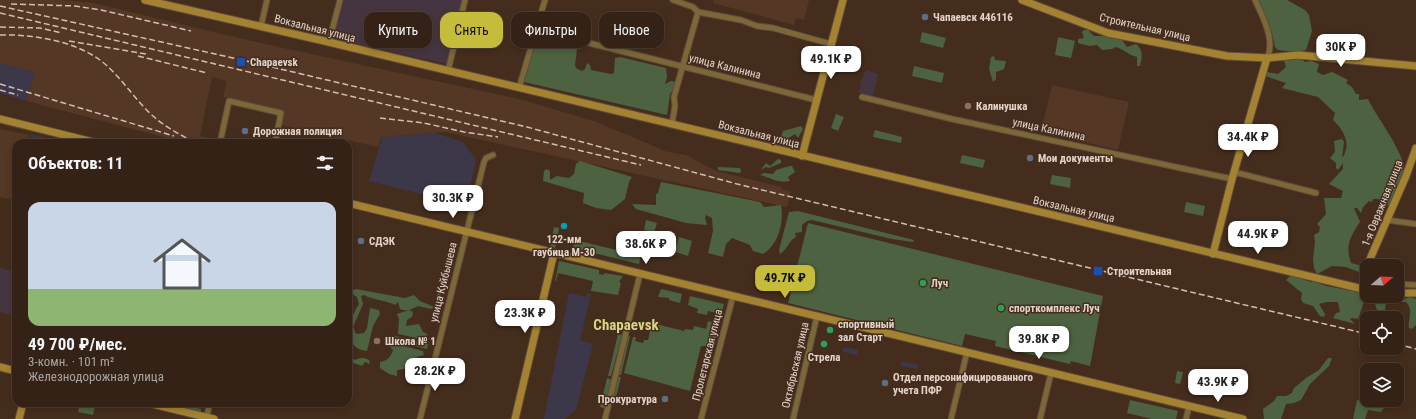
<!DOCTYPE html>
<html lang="ru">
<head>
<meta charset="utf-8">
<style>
  :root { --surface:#342216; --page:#3c2a1f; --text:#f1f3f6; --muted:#a9a4a1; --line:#4e3f35; --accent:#c6bc3c }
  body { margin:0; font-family:"Roboto Condensed",sans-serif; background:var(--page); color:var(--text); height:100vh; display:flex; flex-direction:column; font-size:15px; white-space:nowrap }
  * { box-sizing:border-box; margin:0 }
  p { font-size:13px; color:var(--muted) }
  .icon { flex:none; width:22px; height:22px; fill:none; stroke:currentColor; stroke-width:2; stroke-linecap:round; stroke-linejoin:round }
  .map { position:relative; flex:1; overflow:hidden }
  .details { position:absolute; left:12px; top:139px; width:340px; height:268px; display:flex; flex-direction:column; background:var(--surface); border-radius:12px; box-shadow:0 2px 6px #0003,0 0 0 1px var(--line) }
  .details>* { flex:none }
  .banner { position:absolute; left:364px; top:12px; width:380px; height:36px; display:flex; gap:8px }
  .needle { width:26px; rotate:71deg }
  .fabs { position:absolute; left:1360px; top:259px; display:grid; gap:8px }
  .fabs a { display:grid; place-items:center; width:44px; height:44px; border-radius:8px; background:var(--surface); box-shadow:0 2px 6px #0003,0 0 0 1px var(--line); font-size:20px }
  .price { position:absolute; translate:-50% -34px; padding:0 9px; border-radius:8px; background:#fff; color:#222; font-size:13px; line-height:26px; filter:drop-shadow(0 1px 2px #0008) }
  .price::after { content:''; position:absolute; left:50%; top:24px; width:12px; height:9px; margin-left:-6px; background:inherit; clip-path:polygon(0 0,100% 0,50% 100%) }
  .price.on { background:var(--accent); color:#111 }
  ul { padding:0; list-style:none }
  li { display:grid; align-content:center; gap:8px; height:212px; padding:0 16px }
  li+li { border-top:1px solid var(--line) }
  li span { display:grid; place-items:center; height:124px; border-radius:12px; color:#555 }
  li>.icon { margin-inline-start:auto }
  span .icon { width:72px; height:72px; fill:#fffc; stroke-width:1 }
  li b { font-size:17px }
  h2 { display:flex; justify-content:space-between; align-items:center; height:48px; padding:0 16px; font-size:17px }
  .tag { padding:0 14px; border-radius:12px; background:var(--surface); box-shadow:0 2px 6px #0003,0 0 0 1px var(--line); font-size:14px; line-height:36px }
  .tag.on { background:var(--accent); color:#111 }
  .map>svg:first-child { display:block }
  .commercial { fill:#453541 }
  .industrial { fill:#3c3849 }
  .built { fill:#543724 }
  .green { fill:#4d6240 }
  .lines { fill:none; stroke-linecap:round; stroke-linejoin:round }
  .street-casing { stroke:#614b3c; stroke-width:7 }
  .secondary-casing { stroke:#614b3c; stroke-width:9 }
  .street { stroke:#7b6737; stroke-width:5 }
  .secondary { stroke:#a38331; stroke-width:7 }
  .rail { stroke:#d0bfb5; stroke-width:1.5; stroke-dasharray:6 3; stroke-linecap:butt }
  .service-dot { fill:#5c6f8a; stroke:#452d1d; stroke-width:1.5 }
  .transit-dot { fill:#1a4fb4; stroke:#452d1d; stroke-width:1.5 }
  .education-dot { fill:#8d6e63; stroke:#452d1d; stroke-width:1.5 }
  .culture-dot { fill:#0f9aa8; stroke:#452d1d; stroke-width:1.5 }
  .leisure-dot { fill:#2e9e5b; stroke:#452d1d; stroke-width:1.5 }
  .labels { text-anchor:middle; stroke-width:3; stroke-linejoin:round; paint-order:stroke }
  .poi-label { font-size:11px; font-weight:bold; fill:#e3d3ca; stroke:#452d1d; text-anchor:start }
  .street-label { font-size:11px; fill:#e3d3ca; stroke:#452d1d }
  .district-label { font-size:15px; font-weight:bold; fill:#d9d385; stroke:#452d1d }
</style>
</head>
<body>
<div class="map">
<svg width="1416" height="419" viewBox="0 0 1416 419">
  <rect width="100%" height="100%" fill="#452d1d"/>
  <g class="commercial">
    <polygon points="343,0 463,0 448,64 334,39"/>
    <polygon points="866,70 878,74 873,97 859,93 861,80"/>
    <polygon points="0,268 16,272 16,317 0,312"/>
  </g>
  <g class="industrial">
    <polygon points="0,63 35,72 26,101 0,93"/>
    <polygon points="435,133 463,142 476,160 466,205 369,181 382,137"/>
    <polygon points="31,134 65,143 29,143"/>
    <polygon points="569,293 586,297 588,293 591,294 580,340 593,344 576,410 565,419 544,419"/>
    <polygon points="843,347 858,350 857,355 843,352"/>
    <polygon points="901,361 919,365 918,369 900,366"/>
  </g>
  <g class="built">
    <polygon points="0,0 60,0 93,3 256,42 519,99 594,121 668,152 686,155 716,171 781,187 781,189 791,192 787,207 445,132 381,137 378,147 281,125 280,111 223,97 227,81 212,77 200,136 213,139 212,143 186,143 26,101 35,72 0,63"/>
    <polygon points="714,0 809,0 804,20 796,18 794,25 713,3"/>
    <polygon points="1052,85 1129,102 1118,150 1041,132"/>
    <polygon points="0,129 29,135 27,143 16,143 15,200 0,197"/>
  </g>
  <g class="green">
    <polygon points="1258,0 1287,0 1305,10 1309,15 1312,31 1306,50 1297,52 1278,50 1275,47 1272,33"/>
    <path d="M1084,30H1088L1094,36H1107L1122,40L1127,47L1136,44C1144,51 1142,57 1140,66H1137V57C1128,55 1124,49 1116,47L1112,49L1102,50L1097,45L1090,46L1078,43V39L1084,38L1082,32Z"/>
    <polygon points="922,32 946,38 943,48 920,42"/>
    <polygon points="541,35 577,49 575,65 576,68 582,71 585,69 587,63 590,65 591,70 611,74 614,73 615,58 620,57 666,68 667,77 665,84 671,81 675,82 675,87 670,94 667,115 524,82 533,49"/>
    <polygon points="1058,37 1075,41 1071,58 1055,55"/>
    <polygon points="994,56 995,60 1006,61 1004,69 996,72 996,79 993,82 989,69 991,57"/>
    <path d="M1298,56L1305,62L1312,61L1319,64L1317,72L1323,75L1332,72L1348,80L1346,83L1352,87L1356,94H1359V100L1368,99C1377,118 1405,153 1404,171C1403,183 1394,196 1389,206L1379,199H1373L1372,202L1369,201L1363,207L1361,213L1357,208H1354L1360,222C1350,237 1345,246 1351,263L1362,266L1359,272L1346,267L1332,266L1317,274L1314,268L1313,259L1315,242L1314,235L1319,232L1320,227L1317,224L1326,214L1324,198H1341L1343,191L1329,184L1343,169V163L1338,170L1336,168V163L1330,158L1335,152L1334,141L1342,139L1344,142L1342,158C1352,145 1344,130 1333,120L1335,113L1318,97L1282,88L1286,83L1265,76L1267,72L1278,74L1286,67L1283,58Z"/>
    <polygon points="914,66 944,73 942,83 912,76"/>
    <polygon points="836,114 844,117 838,131 831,128"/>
    <polygon points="801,126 803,129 798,138 795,134 787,139 788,141 785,145 779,144 783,131"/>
    <polygon points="875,130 902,137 901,143 873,137"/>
    <polygon points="962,155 985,160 983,168 960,163"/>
    <polygon points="778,159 781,160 781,163 769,168 766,167 761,170 766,163 770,166"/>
    <polygon points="580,161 632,177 629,182 625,199 611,210 596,208 583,203 584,193 543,181 544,171 547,169 550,171 550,180 557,176 569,178 574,174 576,164"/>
    <path d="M790,166H792L795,172L788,177L790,181C779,184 771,178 760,175L764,173L773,174L776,170Z"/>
    <polygon points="718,167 740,168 741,171 740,173 718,170"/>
    <polygon points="1052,175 1071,178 1070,188 1050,184"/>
    <path d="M661,182L760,202L764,207L781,205C784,222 779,244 763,254L753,251L750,245L732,238L726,244L723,257L708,253L713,231L712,218L706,215L705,218L707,225L686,223L636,209L632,204L656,205V194L658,193Z"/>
    <polygon points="1186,202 1205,206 1203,216 1184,212"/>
    <path d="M798,211L914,240L913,242L892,239L812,220L807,221L802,225V232L795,233L796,237C789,240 787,250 780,254L779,250L789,212Z"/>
    <polygon points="646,220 657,223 654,233 644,230"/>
    <polygon points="808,223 1103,296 1090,366 1071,361 1070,364 995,346 996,341 965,334 962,346 788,303"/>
    <polygon points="554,227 559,228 555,248 550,247"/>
    <polygon points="679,237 692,241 688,256 675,252"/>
    <polygon points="575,240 641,256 639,264 573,248"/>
    <polygon points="559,261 599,270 599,274 604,275 604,273 623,276 619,282 621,283 618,295 591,291 593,281 558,273 556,281 555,281"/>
    <polygon points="1291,275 1311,282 1313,281 1326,286 1359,292 1365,299 1358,319 1352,318 1350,319 1355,324 1333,318 1336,313 1340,312 1338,302 1327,302 1319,304 1325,314 1324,317 1320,316 1313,306 1303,303 1301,299 1302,293 1286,280"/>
    <polygon points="442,277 445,278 438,305 437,306 435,304"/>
    <path d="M356,289L405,298L414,295L420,301L434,307L431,309L418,306C412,309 407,312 400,309L398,302L395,305C385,300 373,300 364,295L361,296L363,304L353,327L356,334L364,333L367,328L370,308L379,310L380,314L373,326L367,351C341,349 349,318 359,304L357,297L352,294L353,290Z"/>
    <polygon points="661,289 682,294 680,303 669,300 669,298 658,297"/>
    <polygon points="690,296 724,304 720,319 716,318 716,313 708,311 707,315 697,313 698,309 688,305"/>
    <path d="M1409,297L1416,299V325L1412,329L1409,328C1408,318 1414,310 1406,302H1398L1393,299H1405Z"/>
    <polygon points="1381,299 1387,300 1385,309 1388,313 1388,318 1385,318 1383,313 1377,310 1374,301"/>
    <polygon points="409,310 413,312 412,317 407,320 406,326 419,324 423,332 427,334 426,340 398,334 399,319 397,314"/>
    <polygon points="708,321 720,324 714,346 701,346 690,391 624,373 633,337 636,337 635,341 643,343 644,340 648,340 652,323 684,331 685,329 693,330 694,326 706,329"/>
    <polygon points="618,334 622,335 611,376 608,376"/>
    <polygon points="627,335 630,336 621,375 618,375"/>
    <polygon points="395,336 428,344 427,349 394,341"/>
    <path d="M396,344L423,351L424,355L417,357L412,368L397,370V376L389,374L380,368V362C388,360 390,358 393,350L389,346Z"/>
    <path d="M348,355L355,360C360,358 364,357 369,360L370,364L365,362L362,366L348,361Z"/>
    <polygon points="1328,358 1332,358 1329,366 1310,384 1301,400 1294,403 1286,404 1281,419 1264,419 1263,409 1274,401 1277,396 1286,396 1292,393 1294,388 1306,378 1319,370"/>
    <polygon points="1177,371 1183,372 1180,384 1175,383"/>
    <polygon points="618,377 621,377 615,401 613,398"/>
    <polygon points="607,378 610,379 612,382 606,409 600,407"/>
    <polygon points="1130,400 1178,411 1176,419 1152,419 1127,413"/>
    <polygon points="1357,400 1386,405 1381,412 1368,410 1365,419 1353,419"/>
    <polygon points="80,403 95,406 93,415 78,412"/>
    <polygon points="173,403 201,409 201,410 200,412 175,406"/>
  </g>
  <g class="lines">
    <g class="street-casing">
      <g id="street">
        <polyline points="673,0 693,7 698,12 741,20 757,26 773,28 831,44"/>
        <path d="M1255,0C1262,15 1276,41 1267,58"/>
        <polyline points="261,26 267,0"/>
        <polyline points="537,31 550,31 589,43 816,100"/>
        <polyline points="522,37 534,40"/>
        <polyline points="329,42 340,0"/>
        <polyline points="448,71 465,0"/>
        <polyline points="519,88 545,0"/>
        <polyline points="862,97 952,119 1232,179"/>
        <polyline points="672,124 675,106 674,97 698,12"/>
        <polyline points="220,143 229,101 281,113 275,143"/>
        <polyline points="1234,172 1316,193"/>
        <polyline points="1387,220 1416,224"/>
        <polyline points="1397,284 1416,285"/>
        <polyline points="206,419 210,403"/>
        <polyline points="420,419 484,162 486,158 493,155"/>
        <polyline points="605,419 640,274"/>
        <polyline points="701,419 733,296"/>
        <polyline points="793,419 817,316"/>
        <polyline points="951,419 967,352"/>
        <polyline points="1040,419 1051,373"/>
        <polyline points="1186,419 1189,406"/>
      </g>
    </g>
    <g class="secondary-casing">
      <g id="secondary">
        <polyline points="145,0 320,40 1367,290"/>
        <polyline points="1022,0 1108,33 1227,56 1267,58 1298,55 1416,66"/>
        <polyline points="0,119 97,143"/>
        <polyline points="802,156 843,0"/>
        <polyline points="348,203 1243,419"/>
        <polyline points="1213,254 1232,179 1267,58"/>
        <polyline points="1367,266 1406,176 1416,148"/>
        <polyline points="1367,290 1365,280 1367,269"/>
        <polyline points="1397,293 1416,293"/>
        <polyline points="0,367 16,371"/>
        <polyline points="148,403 214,419"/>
        <polyline points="19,419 23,403"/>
        <polyline points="515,419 554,253"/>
      </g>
    </g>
    <use href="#street" class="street"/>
    <use href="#secondary" class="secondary"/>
    <g class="rail">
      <polyline points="11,4 75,6 101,10 191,31"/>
      <polyline points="0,6 242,60 527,127 737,184 1367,334"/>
      <polyline points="0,13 641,165"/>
      <polyline points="0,27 40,28 62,33"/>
      <path d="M0,35C32,34 74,41 100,60C120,75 134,99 153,116C165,127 179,134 194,142"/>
      <polyline points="69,41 146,54"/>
      <polyline points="138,56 207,73"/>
      <polyline points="0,84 174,136"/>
      <polyline points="0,90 18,95"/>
      <polyline points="380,118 424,123 464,132 498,137"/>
      <polyline points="1397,344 1416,349"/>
    </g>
  </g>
  <g class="service-dot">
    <circle cx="925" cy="17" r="4"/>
    <circle cx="245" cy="131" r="4"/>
    <circle cx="1030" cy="158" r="4"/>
    <circle cx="361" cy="241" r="4"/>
    <circle cx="885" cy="383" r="4"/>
    <circle cx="665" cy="399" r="4"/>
  </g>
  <g class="transit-dot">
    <rect x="236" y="57" width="10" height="10" rx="2"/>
    <rect x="1093" y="266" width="10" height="10" rx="2"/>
  </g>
  <g class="education-dot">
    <circle cx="968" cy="106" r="4"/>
    <circle cx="377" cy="341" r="4"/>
  </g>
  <circle class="culture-dot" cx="564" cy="226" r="4"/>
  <g class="leisure-dot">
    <circle cx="923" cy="283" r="4"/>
    <circle cx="1001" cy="308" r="4"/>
    <circle cx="830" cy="330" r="4"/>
    <circle cx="824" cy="344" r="4"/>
  </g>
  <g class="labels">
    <g class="poi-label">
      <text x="933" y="21">Чапаевск 446116</text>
      <text x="250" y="66">Chapaevsk</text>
      <text x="976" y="110">Калинушка</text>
      <text x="253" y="135">Дорожная полиция</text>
      <text x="1038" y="162">Мои документы</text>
      <text x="564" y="243" text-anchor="middle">122-мм<tspan x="564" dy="13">гаубица М-30</tspan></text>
      <text x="369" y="245">СДЭК</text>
      <text x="1107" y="275">Строительная</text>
      <text x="931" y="287">Луч</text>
      <text x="1009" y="312">спорткомплекс Луч</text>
      <text x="838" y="328">спортивный<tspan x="838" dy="13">зал Старт</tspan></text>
      <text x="385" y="345">Школа № 1</text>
      <text x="824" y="361" text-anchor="middle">Стрела</text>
      <text x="893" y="381">Отдел персонифицированного<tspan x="893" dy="13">учета ПФР</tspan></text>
      <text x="657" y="403" text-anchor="end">Прокуратура</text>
    </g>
    <g class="street-label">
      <text transform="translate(1145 27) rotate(13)" y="4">Строительная улица</text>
      <text transform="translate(315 28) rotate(14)" y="4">Вокзальная улица</text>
      <text transform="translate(725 66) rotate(14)" y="4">улица Калинина</text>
      <text transform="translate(1049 129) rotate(12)" y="4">улица Калинина</text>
      <text transform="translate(759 134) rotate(14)" y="4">Вокзальная улица</text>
      <text transform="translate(1382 203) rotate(-68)" y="4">1-я Овражная улица</text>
      <text transform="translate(1074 209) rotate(13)" y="4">Вокзальная улица</text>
      <text transform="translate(443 282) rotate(-76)" y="4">улица Куйбышева</text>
      <text transform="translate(707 355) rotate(-76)" y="4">Пролетарская улица</text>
      <text transform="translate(795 365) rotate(-77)" y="4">Октябрьская улица</text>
    </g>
    <g class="district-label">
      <text x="626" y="330">Chapaevsk</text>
    </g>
  </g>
</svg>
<div class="fabs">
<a><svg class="needle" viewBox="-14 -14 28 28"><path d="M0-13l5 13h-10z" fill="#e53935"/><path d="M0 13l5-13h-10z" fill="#a9a4a1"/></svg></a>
<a><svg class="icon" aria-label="locate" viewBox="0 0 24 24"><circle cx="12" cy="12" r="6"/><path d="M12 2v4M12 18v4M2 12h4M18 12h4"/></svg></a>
<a><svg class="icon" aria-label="layers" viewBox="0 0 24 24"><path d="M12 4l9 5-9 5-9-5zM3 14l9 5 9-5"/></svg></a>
</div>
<b class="price" style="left:1341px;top:68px">30K ₽</b>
<b class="price" style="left:831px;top:80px">49.1K ₽</b>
<b class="price" style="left:1248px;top:158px">34.4K ₽</b>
<b class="price" style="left:453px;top:219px">30.3K ₽</b>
<b class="price" style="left:1258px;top:255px">44.9K ₽</b>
<b class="price" style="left:646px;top:265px">38.6K ₽</b>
<b class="price on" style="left:785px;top:299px">49.7K ₽</b>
<b class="price" style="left:525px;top:334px">23.3K ₽</b>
<b class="price" style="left:1039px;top:360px">39.8K ₽</b>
<b class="price" style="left:435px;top:392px">28.2K ₽</b>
<b class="price" style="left:1218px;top:403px">43.9K ₽</b>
<div class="banner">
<a class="tag">Купить</a>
<a class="tag on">Снять</a>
<a class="tag">Фильтры</a>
<a class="tag">Новое</a>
</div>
<section class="details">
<h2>Объектов: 11<svg class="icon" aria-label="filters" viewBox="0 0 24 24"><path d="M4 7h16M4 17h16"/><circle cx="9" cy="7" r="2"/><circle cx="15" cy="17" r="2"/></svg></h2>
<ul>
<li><span style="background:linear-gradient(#c9d6e8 70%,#8fb573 0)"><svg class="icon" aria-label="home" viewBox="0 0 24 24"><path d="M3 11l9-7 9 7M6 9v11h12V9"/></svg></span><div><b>49 700 ₽/мес.</b><p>3-комн. · 101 m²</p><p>Железнодорожная улица</p></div></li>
</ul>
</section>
</div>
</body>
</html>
